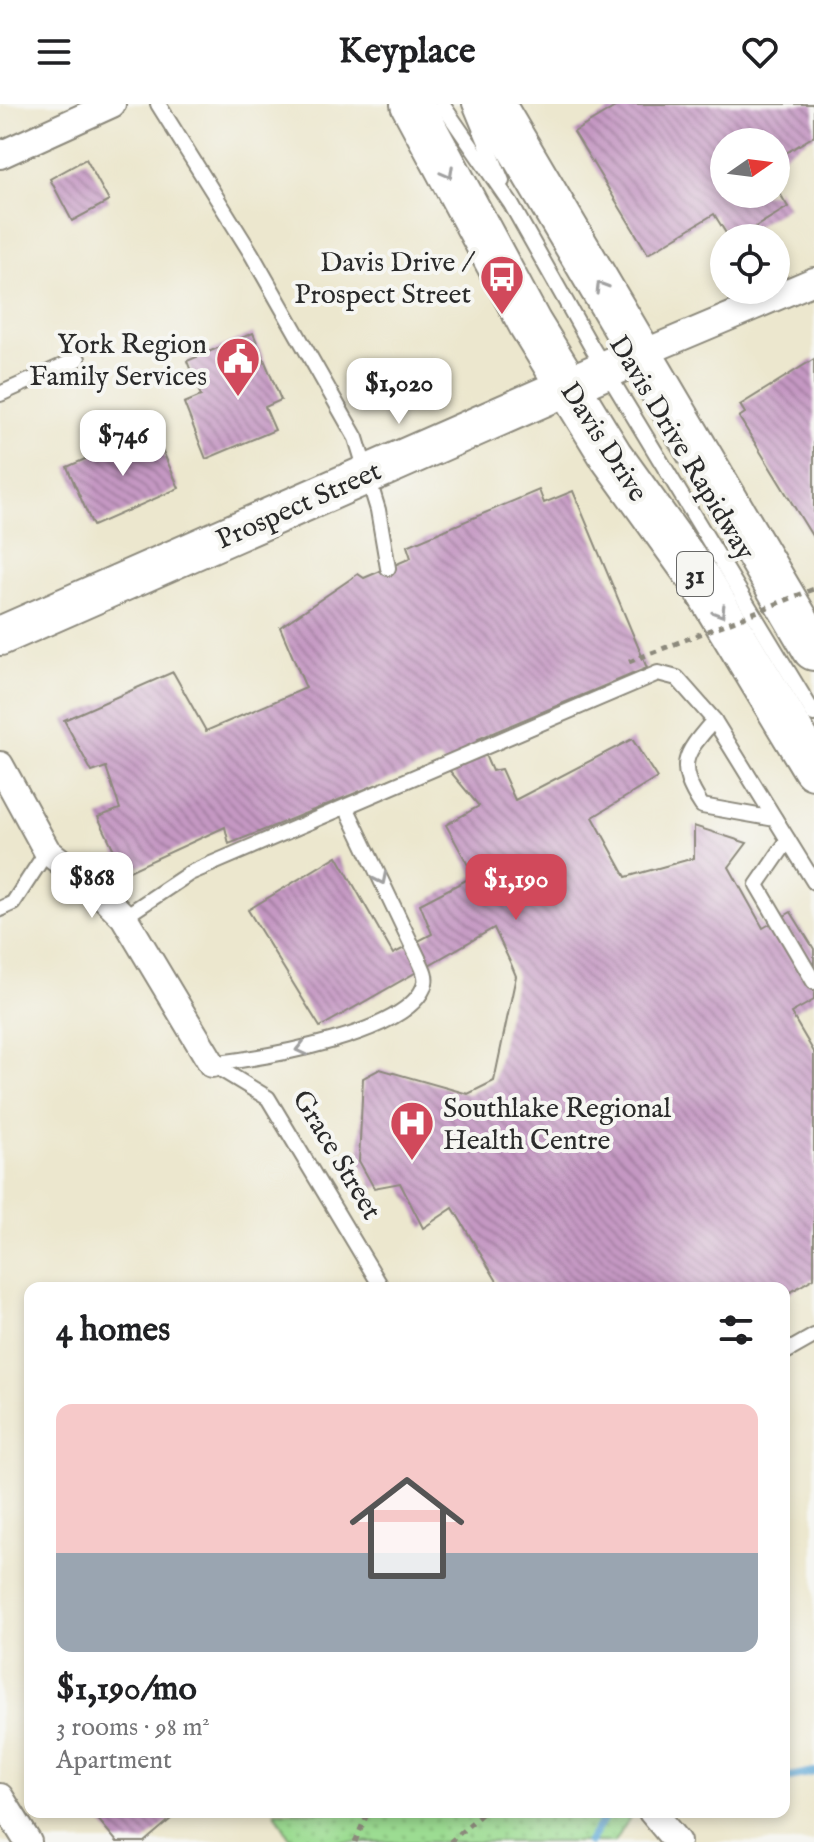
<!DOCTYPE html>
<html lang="en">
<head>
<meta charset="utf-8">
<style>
  :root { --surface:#fff; --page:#f2f2f2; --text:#202124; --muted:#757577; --line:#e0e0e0; --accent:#d1495b }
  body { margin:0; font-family:"IM FELL English",serif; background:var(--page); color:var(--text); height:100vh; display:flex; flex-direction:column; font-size:30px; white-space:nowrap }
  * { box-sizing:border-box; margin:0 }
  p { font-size:26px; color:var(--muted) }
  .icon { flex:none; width:44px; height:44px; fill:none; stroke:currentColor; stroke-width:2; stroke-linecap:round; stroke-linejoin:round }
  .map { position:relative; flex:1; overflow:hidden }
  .panel { position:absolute; left:24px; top:1178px; width:766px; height:536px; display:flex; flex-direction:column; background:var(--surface); border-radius:16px; box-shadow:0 4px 12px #0003 }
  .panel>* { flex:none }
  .needle { width:52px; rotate:76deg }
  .buttons { position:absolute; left:710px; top:24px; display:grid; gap:16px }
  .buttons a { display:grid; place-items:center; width:80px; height:80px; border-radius:50%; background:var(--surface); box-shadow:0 4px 12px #0003; font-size:40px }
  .price { position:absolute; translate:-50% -68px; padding:0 18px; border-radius:16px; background:#fff; color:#222; font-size:26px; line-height:52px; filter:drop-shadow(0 2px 4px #0008) }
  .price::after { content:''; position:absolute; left:50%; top:48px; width:24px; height:18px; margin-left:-12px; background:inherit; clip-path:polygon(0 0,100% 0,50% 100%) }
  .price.current { background:var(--accent); color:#fff }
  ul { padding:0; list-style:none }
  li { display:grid; align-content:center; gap:16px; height:424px; padding:0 32px }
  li+li { border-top:2px solid var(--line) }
  li span { display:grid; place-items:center; height:248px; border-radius:16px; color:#555 }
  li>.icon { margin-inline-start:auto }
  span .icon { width:144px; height:144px; fill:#fffc; stroke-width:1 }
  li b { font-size:34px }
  h2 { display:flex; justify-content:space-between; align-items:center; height:96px; padding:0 32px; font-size:34px }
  header { display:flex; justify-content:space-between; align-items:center; height:104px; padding:0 32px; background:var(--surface); font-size:36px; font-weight:700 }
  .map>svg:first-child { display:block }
  .park { fill:url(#park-dots); stroke:#64845e; stroke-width:2 }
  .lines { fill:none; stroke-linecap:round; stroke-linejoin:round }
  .stream { stroke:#60a9d7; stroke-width:8 }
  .building { fill:url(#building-back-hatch) }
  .service-casing { stroke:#8c897c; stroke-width:18 }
  .minor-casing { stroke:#8c897c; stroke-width:30 }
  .secondary-casing { stroke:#8c897c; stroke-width:42 }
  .primary-casing { stroke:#8c897c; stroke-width:46 }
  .path { stroke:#8c897c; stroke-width:5; stroke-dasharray:6 6; stroke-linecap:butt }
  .service { stroke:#fff; stroke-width:14 }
  .minor { stroke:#fff; stroke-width:26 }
  .secondary { stroke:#fff; stroke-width:38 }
  .primary { stroke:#fff; stroke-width:42 }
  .path-bridge { stroke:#8c897c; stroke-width:5; stroke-dasharray:6 6; stroke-linecap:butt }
  .oneway { stroke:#a0a0a0 }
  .labels { text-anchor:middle; stroke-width:8; stroke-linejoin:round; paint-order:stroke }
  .shield { fill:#f6f6f2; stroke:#686867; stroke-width:2 }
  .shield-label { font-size:26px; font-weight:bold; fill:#2b2b2b }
  .poi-label { font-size:28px; fill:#2b2b2b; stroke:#f6f6f2; text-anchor:end }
  .street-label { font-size:28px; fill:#2b2b2b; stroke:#f6f6f2 }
</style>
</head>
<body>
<header><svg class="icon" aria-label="menu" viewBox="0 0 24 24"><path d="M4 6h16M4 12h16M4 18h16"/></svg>Keyplace<svg class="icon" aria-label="heart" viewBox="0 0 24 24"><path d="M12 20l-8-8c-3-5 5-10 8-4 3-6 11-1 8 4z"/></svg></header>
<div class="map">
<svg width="814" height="1738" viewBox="0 0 814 1738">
  <defs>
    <pattern id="park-dots" width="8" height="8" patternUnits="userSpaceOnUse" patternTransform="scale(2)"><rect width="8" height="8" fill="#9cdc92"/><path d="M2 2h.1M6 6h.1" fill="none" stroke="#87bd7e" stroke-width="1.8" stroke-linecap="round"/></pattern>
    <pattern id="building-back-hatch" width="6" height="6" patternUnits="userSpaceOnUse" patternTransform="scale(2)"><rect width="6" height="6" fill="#c598c3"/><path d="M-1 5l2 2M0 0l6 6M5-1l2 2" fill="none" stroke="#a07c9f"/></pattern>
  </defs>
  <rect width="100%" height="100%" fill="#f6f6f2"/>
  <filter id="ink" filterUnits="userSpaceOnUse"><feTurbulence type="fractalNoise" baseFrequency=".0125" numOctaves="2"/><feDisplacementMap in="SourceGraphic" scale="16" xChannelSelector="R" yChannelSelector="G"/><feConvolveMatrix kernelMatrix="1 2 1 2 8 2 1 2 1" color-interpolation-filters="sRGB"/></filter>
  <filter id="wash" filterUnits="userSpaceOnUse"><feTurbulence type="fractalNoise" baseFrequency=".006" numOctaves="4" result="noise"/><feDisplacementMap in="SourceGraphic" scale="32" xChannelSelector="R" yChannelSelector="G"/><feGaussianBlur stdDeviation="1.8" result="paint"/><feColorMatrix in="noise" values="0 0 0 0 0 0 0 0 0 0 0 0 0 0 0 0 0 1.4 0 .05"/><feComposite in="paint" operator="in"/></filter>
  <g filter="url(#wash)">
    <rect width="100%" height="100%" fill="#ece7ce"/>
    <polygon class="park" points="275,1708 625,1708 630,1713 615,1738 292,1738"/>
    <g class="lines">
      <g class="stream">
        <polyline points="784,1674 814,1668"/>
        <polyline points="589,1738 608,1708"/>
      </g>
    </g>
    <g id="blocks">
      <g class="building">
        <polygon points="620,0 814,0 814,32 776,55 776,38 724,38 724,90 776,90 776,83 788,103 737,134 729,134 714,110 648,150 574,28"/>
        <polygon points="86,55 109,97 72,117 50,75"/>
        <polygon points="253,229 281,296 265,303 275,326 206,355 184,299 201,292 187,257"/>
        <polygon points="814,255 814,435 739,313 745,309 740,301"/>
        <polygon points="153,325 179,384 93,422 67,363"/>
        <polygon points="539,386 544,399 573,387 647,564 478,635 492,667 501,665 515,696 632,635 657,674 593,713 626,773 694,754 694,722 747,739 729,763 763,824 791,808 814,845 814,896 791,909 814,948 814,1174 784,1192 784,1184 501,1184 453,1104 423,1124 400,1079 374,1084 359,1057 363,974 380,965 468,990 494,977 516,872 511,860 494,824 320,923 248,806 337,752 393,850 432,830 420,800 474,772 446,721 479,702 440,655 229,740 225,723 125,769 98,713 120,705 106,663 92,668 64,616 173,568 206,627 306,584 280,523 358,470 364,474 411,454 407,442"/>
        <polygon points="92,1708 179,1708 144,1738 117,1738"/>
      </g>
    </g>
  </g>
  <g filter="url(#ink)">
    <use href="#blocks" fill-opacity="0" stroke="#8c897c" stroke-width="2"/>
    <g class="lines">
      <g class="service-casing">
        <g id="service">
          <polyline points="158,0 251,149 356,334 378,406 388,464"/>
          <polyline points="442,0 511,100 591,242 814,610"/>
          <polyline points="470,0 502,77"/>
          <polyline points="0,290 78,255"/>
          <path d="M714,616C684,651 675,660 702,702L775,715"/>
          <polyline points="788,736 757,781 814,878"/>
          <polyline points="0,805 13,799 47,747"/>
          <polyline points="124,813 190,769 658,569 677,574 714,616 814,778"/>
          <path d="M212,960C259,954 412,931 425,879C427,871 422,863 419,856L347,705"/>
          <polyline points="212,960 268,994 382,1184"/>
          <polyline points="784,1249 814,1232"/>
        </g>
      </g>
      <g class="minor-casing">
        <g id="minor">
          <polyline points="0,51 112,0"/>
          <polyline points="641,250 814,177"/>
          <polyline points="0,661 47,747 98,787 124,813 212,960"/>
          <polyline points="0,1693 28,1738"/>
          <polyline points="652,1708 677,1738"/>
        </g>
      </g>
      <g class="secondary-casing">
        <polyline id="secondary" points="0,532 641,250"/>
      </g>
      <g class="primary-casing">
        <g id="primary">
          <polyline points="412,0 530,220 611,352 701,477 814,664"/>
          <polyline points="493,0 814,545"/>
        </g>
      </g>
      <g class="path">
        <polyline points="355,1738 368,1708"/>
        <polyline points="450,1738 484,1708"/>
      </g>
      <use href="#service" class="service"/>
      <use href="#minor" class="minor"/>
      <use href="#secondary" class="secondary"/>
      <use href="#primary" class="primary"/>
      <polyline class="path-bridge" points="629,558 814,485"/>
    </g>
    <defs><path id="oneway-chevron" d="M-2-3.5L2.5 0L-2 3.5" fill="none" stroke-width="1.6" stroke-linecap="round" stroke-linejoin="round" transform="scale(2)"/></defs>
    <g class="oneway">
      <use href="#oneway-chevron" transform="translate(448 69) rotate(61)"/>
      <use href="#oneway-chevron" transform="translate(601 183) rotate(-121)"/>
      <use href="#oneway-chevron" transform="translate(720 508) rotate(58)"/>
      <use href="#oneway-chevron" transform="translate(381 775) rotate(64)"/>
      <use href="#oneway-chevron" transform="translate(301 945) rotate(167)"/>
    </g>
  </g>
  <defs>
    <g id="bus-pin" transform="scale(2.3)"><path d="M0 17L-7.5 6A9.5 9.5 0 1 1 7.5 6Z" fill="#d1495b" stroke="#f6f6f2"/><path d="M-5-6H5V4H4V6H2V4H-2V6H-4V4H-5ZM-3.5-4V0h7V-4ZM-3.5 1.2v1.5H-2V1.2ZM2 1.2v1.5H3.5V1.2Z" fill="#fff"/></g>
    <g id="civic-pin" transform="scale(2.3)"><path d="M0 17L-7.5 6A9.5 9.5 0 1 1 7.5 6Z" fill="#d1495b" stroke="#f6f6f2"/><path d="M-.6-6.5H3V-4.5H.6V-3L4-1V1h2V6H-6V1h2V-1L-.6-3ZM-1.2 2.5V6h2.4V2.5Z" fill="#fff"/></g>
    <g id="hospital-pin" transform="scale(2.3)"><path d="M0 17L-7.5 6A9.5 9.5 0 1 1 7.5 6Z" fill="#d1495b" stroke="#f6f6f2"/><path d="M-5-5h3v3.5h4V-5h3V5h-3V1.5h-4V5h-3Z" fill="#fff"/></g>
  </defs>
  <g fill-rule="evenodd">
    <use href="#bus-pin" x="502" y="173"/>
    <use href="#civic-pin" x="238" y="255"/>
    <use href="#hospital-pin" x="412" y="1019"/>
  </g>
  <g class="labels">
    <rect class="shield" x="677" y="448" width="36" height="44" rx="6"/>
    <g class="shield-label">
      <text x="695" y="479">31</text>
    </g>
    <g class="poi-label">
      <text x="471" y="167">Davis Drive /<tspan x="471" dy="32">Prospect Street</tspan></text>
      <text x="207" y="249">York Region<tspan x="207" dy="32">Family Services</tspan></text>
      <text x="443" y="1013" text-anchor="start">Southlake Regional<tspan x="443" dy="32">Health Centre</tspan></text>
    </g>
    <g class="street-label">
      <text transform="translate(605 337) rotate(57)" y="10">Davis Drive</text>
      <text transform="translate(683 343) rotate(59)" y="10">Davis Drive Rapidway</text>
      <text transform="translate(298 400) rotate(-24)" y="10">Prospect Street</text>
      <text transform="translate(338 1050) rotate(59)" y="10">Grace Street</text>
    </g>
  </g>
</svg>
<div class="buttons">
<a><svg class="needle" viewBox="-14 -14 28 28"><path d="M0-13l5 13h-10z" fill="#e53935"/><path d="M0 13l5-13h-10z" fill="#757577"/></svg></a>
<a><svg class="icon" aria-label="locate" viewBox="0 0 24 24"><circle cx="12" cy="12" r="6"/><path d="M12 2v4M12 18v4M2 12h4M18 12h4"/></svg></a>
</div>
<b class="price" style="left:399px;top:322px">$1,020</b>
<b class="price" style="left:123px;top:374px">$746</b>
<b class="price" style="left:92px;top:816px">$868</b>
<b class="price current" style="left:516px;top:818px">$1,190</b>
<section class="panel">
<h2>4 homes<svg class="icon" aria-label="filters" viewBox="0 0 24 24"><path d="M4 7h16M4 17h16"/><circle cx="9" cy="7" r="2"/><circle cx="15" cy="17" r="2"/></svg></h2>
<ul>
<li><span style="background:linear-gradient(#f6c9c9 60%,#9aa5b1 0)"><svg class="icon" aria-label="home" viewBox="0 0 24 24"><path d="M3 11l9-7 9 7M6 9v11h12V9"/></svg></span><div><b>$1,190/mo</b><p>3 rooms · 98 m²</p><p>Apartment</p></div></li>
</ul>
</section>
</div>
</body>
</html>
